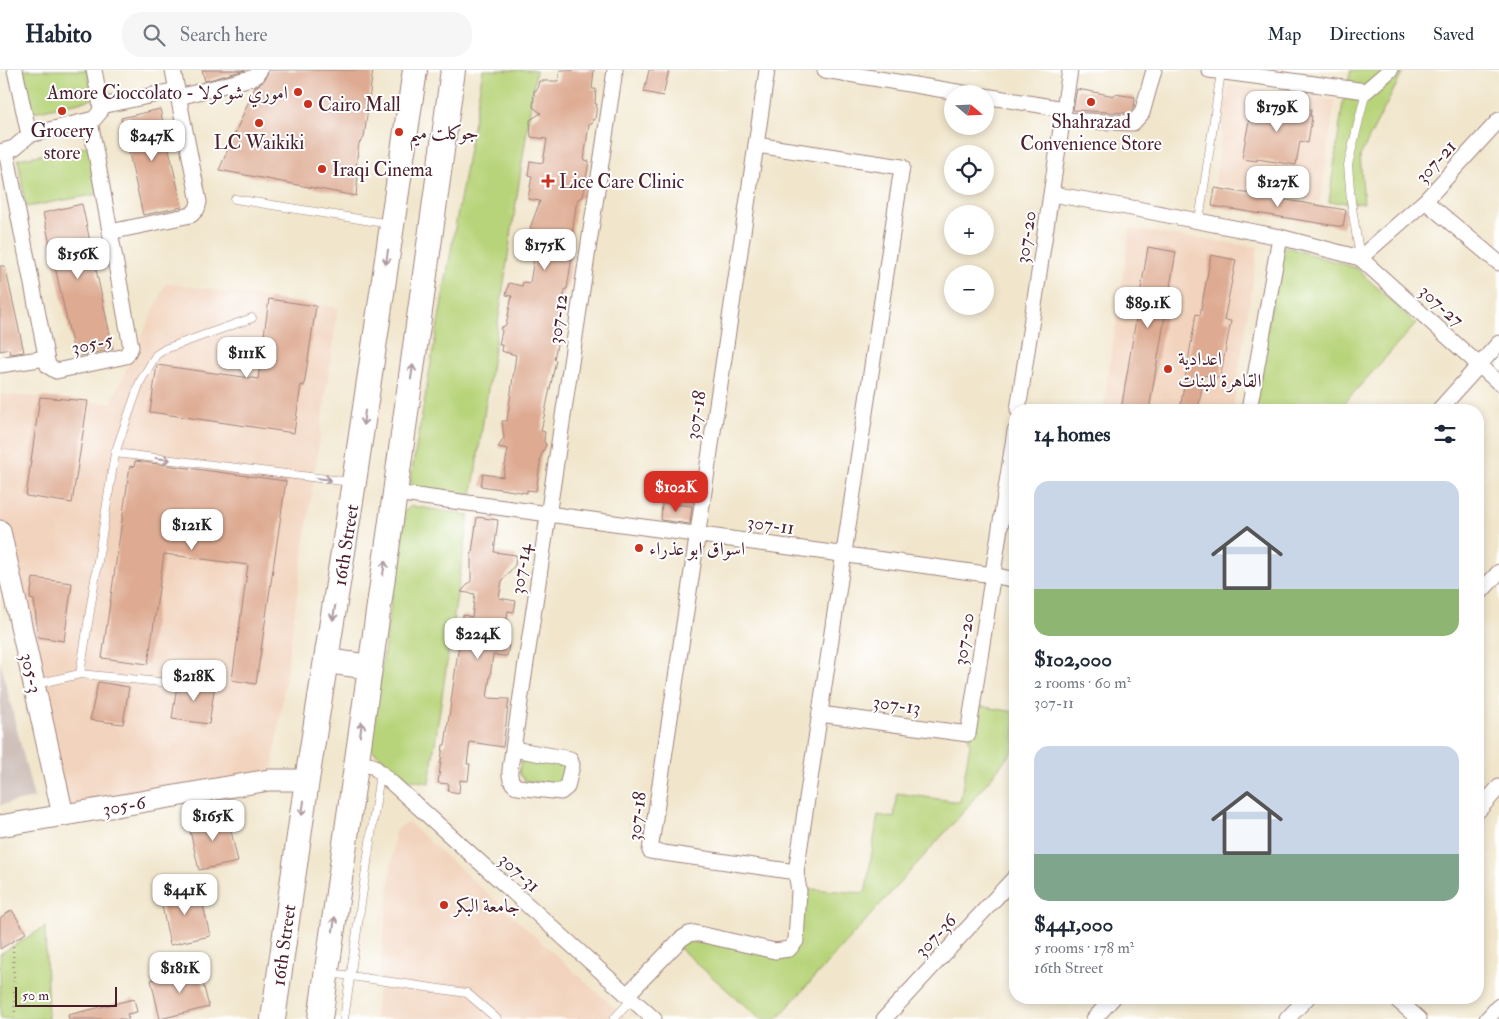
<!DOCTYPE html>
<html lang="en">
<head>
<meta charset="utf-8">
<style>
  :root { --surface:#fff; --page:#f6f6f7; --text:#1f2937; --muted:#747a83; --line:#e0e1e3; --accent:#d93025 }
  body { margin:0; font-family:"IM FELL Double Pica",Amiri,serif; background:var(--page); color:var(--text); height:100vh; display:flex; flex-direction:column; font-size:19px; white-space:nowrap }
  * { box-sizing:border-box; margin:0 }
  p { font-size:16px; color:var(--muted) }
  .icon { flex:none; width:28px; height:28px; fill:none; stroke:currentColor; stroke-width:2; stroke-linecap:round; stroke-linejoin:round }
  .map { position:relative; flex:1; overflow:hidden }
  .panel { position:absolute; left:1009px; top:334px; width:475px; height:600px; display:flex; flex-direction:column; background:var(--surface); border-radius:20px; box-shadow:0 2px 8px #0003 }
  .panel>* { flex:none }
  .needle { width:32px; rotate:109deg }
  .buttons { position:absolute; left:944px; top:15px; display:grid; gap:10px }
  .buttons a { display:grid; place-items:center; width:50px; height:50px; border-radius:50%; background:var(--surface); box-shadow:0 2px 8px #0003; font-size:25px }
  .scale { position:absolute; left:15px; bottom:12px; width:102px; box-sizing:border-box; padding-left:5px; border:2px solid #4a1f2b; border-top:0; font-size:14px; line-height:18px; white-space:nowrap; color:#4a1f2b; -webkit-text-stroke:4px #fff; paint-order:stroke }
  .price { position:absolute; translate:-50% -42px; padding:0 11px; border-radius:10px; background:#fff; color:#222; font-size:16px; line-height:32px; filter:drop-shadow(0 1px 2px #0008) }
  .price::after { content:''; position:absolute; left:50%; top:30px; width:15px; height:11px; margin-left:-8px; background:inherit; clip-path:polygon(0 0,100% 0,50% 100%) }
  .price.active { background:var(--accent); color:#fff }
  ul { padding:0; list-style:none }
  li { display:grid; align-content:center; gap:10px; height:265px; padding:0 25px }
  li span { display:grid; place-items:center; height:155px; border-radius:15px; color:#555 }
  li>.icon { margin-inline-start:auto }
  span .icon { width:90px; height:90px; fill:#fffc; stroke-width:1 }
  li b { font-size:21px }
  h2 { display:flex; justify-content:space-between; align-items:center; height:60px; padding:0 25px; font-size:21px }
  header { display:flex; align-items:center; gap:30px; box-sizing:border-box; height:70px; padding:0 25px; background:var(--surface); border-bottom:1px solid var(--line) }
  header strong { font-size:24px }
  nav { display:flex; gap:28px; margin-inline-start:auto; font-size:18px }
  .search { width:350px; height:45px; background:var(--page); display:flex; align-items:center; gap:12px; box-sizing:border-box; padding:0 18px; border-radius:20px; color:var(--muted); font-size:19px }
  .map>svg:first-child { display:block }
  .built { fill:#f2d4be }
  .industrial { fill:#cfc0ba }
  .green { fill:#b8d47a; stroke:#817a52 }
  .building { fill:#deab92 }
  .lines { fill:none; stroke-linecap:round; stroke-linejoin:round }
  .lane-casing { stroke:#9e827c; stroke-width:9 }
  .street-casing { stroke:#9e827c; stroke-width:17 }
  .secondary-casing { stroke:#9e827c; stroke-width:23 }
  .primary-casing { stroke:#9e827c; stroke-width:26 }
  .path { stroke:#9e827c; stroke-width:2.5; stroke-dasharray:1 4; stroke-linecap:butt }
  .lane { stroke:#fff; stroke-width:8 }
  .street { stroke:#fff; stroke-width:15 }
  .secondary { stroke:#fff; stroke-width:21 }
  .primary { stroke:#fff; stroke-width:24 }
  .oneway { stroke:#ae9aa0 }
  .poi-dot { fill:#c8321e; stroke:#fff; stroke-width:2 }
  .labels { text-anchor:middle; stroke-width:4; stroke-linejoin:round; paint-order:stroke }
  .poi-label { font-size:19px; fill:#4a1f2b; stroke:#fff; text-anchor:start }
  .street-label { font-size:19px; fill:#4a1f2b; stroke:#fff }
</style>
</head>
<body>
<header>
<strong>Habito</strong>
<div class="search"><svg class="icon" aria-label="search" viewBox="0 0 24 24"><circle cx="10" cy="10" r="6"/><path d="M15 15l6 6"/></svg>Search here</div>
<nav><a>Map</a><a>Directions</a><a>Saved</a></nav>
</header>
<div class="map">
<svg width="1499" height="949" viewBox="0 0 1499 949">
  <rect width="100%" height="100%" fill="#fff"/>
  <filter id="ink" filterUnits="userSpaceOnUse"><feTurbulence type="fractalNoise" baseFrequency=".02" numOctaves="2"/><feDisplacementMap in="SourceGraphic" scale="10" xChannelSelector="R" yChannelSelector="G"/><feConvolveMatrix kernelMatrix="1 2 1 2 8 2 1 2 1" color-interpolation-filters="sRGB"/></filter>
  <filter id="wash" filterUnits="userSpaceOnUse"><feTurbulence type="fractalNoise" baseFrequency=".0096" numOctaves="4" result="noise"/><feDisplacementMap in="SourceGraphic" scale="20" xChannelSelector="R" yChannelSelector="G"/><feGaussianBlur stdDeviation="1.12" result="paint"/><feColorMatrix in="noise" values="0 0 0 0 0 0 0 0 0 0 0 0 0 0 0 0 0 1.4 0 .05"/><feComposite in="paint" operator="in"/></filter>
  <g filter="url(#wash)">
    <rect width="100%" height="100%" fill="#f1e6cc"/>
    <g class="built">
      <polygon points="1228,15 1335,30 1320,133 1215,114"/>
      <polygon points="1130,159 1258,177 1233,340 1103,340"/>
      <polygon points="166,213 338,238 271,710 63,745 0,461 0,324 111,333"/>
      <polygon points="408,752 627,949 375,949 395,760"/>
    </g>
    <polygon class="industrial" points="0,591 34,728 0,735"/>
    <g class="green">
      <polygon points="20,0 87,0 93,29 29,43"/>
      <polygon points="483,0 536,0 472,425 415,417 410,412"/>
      <polygon points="1351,0 1404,0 1360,86 1364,133 1329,132 1343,32"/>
      <polygon points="89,76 98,124 26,137 18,89"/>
      <polygon points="1283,176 1356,198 1416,254 1338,340 1252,340"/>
      <polygon points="411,436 469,445 429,713 408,709 370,678 404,442"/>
      <polygon points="973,635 1015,642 1015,678 959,747 777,949 760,949 676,875 681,869 789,879 798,818 863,823 866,820 878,745 894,748 897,723 960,732 970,674 968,664"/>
      <polygon points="523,688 565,694 562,715 525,711 519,703 521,692"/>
      <polygon points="45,857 48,949 0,949 0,884"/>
    </g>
    <g id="blocks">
      <g class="building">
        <polygon points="202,0 245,0 205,11"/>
        <polygon points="269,0 373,0 364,68 359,73 357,88 356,101 358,105 356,126 219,100 255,17 263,12"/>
        <polygon points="560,0 594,0 592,19 596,19 595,34 597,34 595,50 593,49 592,54 589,54 584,90 589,91 583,127 578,129 576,136 569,185 572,186 567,219 565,219 561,243 562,245 555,270 558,270 554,289 556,290 541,361 545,362 544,371 546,375 541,386 536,421 527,420 527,423 481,416 483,404 503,407 508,379 498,377 504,368 502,351 507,351 516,285 501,281 502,275 499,275 502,261 500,258 506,255 512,226 506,225 509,213 522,216 523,212 530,213 536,176 532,167 534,161 530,158 540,131 528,129 532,106 528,105 530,91 543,93 547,69 531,67 530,50 541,43 533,37 534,21 537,20 539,11 558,11"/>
        <polygon points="649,0 669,0 663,26 644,22"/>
        <polygon points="1077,19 1115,26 1115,24 1135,27 1134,38 1129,43 1073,40"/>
        <polygon points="1261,32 1311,40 1310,46 1312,46 1308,73 1300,71 1296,95 1257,89 1257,91 1242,89 1251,39 1260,40"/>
        <polygon points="160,39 182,137 143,145 121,48"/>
        <polygon points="1215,118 1346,140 1343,157 1212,136"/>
        <polygon points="82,134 113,279 75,287 43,143"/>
        <polygon points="1148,177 1176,182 1149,340 1121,340"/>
        <polygon points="1211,185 1236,190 1224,250 1231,251 1220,308 1204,305 1198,340 1180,339 1196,244 1200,245"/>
        <polygon points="0,196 5,196 24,282 10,284 9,279 0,281"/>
        <polygon points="269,229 316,236 304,316 301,315 294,363 150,342 157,295 258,309"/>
        <polygon points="40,327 88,331 72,433 26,426"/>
        <polygon points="135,391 286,411 256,614 232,610 248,495 164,484 148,594 102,588 130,396 134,397"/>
        <polygon points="662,433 692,436 690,454 661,450"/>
        <polygon points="477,447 498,450 494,482 516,485 515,495 502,511 499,528 516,531 514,542 508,541 503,574 509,575 507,586 493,585 487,628 509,629 503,677 470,672 467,694 470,694 468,711 460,710 459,723 448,721 449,714 438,713 443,675 445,675 463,545 472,547 475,524 461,522 471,511 471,489"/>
        <polygon points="33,508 72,513 64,571 38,567 34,530 30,529"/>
        <polygon points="178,609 215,614 209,654 172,649"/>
        <polygon points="98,612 129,617 123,654 90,650"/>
        <polygon points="227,743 238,792 199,800 188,752"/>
        <polygon points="199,817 210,866 170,875 160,826"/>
        <polygon points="12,840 26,863 0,879 0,848"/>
        <polygon points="199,898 209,937 160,949 151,910"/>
        <polygon points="134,929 137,942 127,944 129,949 69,949 68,945"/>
      </g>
    </g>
  </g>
  <g filter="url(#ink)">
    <use href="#blocks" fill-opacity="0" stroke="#9e827c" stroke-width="1"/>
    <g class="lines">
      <g class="lane-casing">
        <g id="lane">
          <polyline points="235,129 390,154"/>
          <polyline points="1199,151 1221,2"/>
          <polyline points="1360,188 1351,131 1348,95 1366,21"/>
          <polyline points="115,383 351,412"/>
          <polyline points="80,604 115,383 140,312 156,285 165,279 252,248"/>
          <polyline points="36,614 80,604 160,612"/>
          <polyline points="330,903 467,923 497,949"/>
          <polyline points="344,949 380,704"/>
          <polyline points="614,949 632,929"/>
        </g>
      </g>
      <g class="street-casing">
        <g id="street">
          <polyline points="15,0 29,65"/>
          <polyline points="825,0 969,24"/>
          <polyline points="1209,0 1366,21 1390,0"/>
          <polyline points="985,26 1064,39"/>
          <polyline points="179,27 255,7 260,0"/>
          <polyline points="101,36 177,20"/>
          <polyline points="1063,50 1133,53 1142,43 1154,0"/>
          <polyline points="1499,50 1425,131 1499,193"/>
          <polygon points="756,75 902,97 796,802 650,781"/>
          <polyline points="756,75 767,0"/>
          <polyline points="6,81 48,296 56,301 126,286 131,277 90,51"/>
          <polyline points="0,82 14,78 29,65 94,49 100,42 101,36 94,0"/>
          <polyline points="1052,124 1132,138 1280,167 1360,188 1499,313"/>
          <polyline points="110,162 191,145 197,139 199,132 173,0"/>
          <polyline points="1360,188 1425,131"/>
          <polyline points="0,295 46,288"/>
          <polyline points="1018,340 1070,0"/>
          <polyline points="1249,340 1280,167"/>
          <polyline points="1439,340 1499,273"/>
          <polyline points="395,423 993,505 1015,510"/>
          <polyline points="1478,525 1499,502"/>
          <polyline points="820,644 968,664 1015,361"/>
          <path d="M513,679L570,689L572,695L567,717L561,722L518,717C504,711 512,692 513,679L615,0"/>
          <polyline points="356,693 373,696 654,949"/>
          <polyline points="1478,741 1499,717"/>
          <polyline points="627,925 681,869 689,864 695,863 775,881 789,879 796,871 799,821 796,802"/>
          <polyline points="1395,928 1419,949"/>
          <polyline points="884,949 1015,807"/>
          <polyline points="1094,949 1113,928"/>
          <polyline points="1287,949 1307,928"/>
          <polyline points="1487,949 1499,936"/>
        </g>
      </g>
      <g class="secondary-casing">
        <g id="secondary">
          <polyline points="0,461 63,745"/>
          <polyline points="0,756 269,710 307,710"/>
        </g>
      </g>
      <g class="primary-casing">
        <g id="primary">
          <polyline points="327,591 370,597"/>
          <polyline points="273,949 307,710 354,412 415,0"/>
          <polyline points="320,949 395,423 453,0"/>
        </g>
      </g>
      <polyline class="path" points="13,876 15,949"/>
      <use href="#lane" class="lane"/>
      <use href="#street" class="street"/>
      <use href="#secondary" class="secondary"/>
      <use href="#primary" class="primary"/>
    </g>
    <defs><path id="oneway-shaft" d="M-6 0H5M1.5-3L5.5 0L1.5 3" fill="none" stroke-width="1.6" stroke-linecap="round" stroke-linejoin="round" transform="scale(1.25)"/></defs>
    <g class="oneway">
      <use href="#oneway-shaft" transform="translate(387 187) rotate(98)"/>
      <use href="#oneway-shaft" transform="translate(412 302) rotate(-82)"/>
      <use href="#oneway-shaft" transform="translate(364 348) rotate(98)"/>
      <use href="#oneway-shaft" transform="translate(163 389) rotate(7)"/>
      <use href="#oneway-shaft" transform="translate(324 409) rotate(7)"/>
      <use href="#oneway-shaft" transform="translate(384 498) rotate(-82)"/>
      <use href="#oneway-shaft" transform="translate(334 543) rotate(99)"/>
      <use href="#oneway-shaft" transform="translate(361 659) rotate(-82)"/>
      <use href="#oneway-shaft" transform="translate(303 738) rotate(98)"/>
      <use href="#oneway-shaft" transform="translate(334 854) rotate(-82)"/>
    </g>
  </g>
  <g class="poi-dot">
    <circle cx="298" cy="22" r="5"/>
    <circle cx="1091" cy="32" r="5"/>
    <circle cx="308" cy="34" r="5"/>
    <circle cx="62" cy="41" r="5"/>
    <circle cx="259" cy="53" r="5"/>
    <circle cx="399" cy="62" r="5"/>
    <circle cx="322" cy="99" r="5"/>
    <path d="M545.5 103.5h5v5h5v5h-5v5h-5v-5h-5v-5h5z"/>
    <circle cx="1168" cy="299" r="5"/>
    <circle cx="639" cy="478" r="5"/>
    <circle cx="444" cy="835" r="5"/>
  </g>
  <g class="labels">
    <g class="poi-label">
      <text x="288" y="29" text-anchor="end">Amore Cioccolato - اموري شوكولا</text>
      <text x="318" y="41">Cairo Mall</text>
      <text x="1091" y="58" text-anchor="middle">Shahrazad<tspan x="1091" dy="22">Convenience Store</tspan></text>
      <text x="62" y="67" text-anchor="middle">Grocery<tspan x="62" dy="22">store</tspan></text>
      <text x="409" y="69">جوكلت ميم</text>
      <text x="259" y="79" text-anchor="middle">LC Waikiki</text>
      <text x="332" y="106">Iraqi Cinema</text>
      <text x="559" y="118">Lice Care Clinic</text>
      <text x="1178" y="295">اعدادية<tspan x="1178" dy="22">القاهرة للبنات</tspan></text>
      <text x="649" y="485">اسواق ابو عذراء</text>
      <text x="454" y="842">جامعة البكر</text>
    </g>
    <g class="street-label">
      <text transform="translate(1435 91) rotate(-48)" y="7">307-21</text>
      <text transform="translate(1025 167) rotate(-81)" y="7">307-20</text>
      <text transform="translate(1442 235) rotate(42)" y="7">307-27</text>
      <text transform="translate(557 249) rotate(-82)" y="7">307-12</text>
      <text transform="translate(92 273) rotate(-12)" y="7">305-5</text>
      <text transform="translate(695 345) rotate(-81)" y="7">307-18</text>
      <text transform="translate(771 454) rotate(8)" y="7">307-11</text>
      <text transform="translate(345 475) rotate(-81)" y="7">16th Street</text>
      <text transform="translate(520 499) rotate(-81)" y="7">307-14</text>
      <text transform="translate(963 569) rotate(-81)" y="7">307-20</text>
      <text transform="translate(32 603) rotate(77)" y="7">305-3</text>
      <text transform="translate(897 634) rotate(8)" y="7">307-13</text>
      <text transform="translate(124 735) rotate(-10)" y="7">305-6</text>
      <text transform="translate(636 746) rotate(-83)" y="7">307-18</text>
      <text transform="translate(520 802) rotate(42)" y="7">307-31</text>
      <text transform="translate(935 865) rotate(-47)" y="7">307-36</text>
      <text transform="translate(283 875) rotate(-82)" y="7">16th Street</text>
    </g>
  </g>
</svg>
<div class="buttons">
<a><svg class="needle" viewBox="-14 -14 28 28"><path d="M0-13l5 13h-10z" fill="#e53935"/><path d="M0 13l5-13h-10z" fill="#747a83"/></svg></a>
<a><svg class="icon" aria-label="locate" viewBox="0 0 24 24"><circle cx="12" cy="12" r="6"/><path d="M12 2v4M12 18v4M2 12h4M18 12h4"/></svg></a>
<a>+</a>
<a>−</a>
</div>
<div class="scale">50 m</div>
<b class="price" style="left:1277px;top:63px">$179K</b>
<b class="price" style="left:152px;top:92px">$247K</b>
<b class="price" style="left:1278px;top:138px">$127K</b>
<b class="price" style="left:545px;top:201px">$175K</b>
<b class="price" style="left:78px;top:210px">$156K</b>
<b class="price" style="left:1148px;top:259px">$89.1K</b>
<b class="price" style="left:247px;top:309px">$111K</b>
<b class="price active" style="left:676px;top:443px">$102K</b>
<b class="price" style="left:192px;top:481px">$121K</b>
<b class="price" style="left:478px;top:590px">$224K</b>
<b class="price" style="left:194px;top:632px">$218K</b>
<b class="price" style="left:213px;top:772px">$165K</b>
<b class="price" style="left:185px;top:846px">$441K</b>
<b class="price" style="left:180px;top:924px">$181K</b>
<section class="panel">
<h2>14 homes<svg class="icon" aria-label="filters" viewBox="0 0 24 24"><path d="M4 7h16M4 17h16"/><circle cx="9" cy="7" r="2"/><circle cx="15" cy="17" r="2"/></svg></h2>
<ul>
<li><span style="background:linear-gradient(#c9d6e8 70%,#8fb573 0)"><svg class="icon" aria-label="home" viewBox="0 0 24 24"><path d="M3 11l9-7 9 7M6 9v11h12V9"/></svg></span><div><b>$102,000</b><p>2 rooms · 60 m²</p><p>307-11</p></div></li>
<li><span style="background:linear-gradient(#c9d6e8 70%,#7fa58c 0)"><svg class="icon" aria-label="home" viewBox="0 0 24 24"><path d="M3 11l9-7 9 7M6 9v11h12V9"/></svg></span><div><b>$441,000</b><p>5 rooms · 178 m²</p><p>16th Street</p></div></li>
</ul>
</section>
</div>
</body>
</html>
